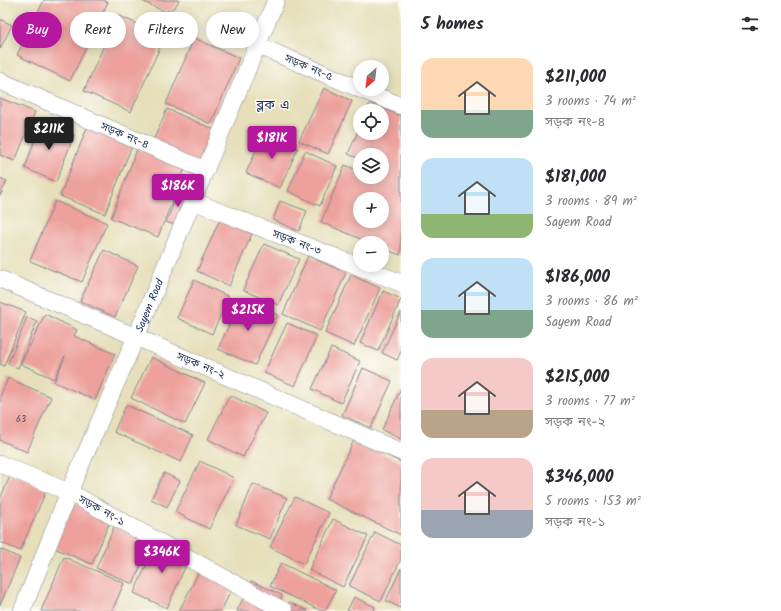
<!DOCTYPE html>
<html lang="en">
<head>
<meta charset="utf-8">
<style>
  :root { --surface:#fff; --page:#f2f2f3; --text:#2b2b33; --muted:#7c7c81; --accent:#b5179e }
  body { margin:0; font-family:Kalam,"Noto Sans Bengali",sans-serif; background:var(--page); color:var(--text); height:100vh; display:flex; flex-direction:column; font-size:15px; white-space:nowrap }
  * { box-sizing:border-box; margin:0 }
  p { font-size:13px; color:var(--muted) }
  .icon { flex:none; width:22px; height:22px; fill:none; stroke:currentColor; stroke-width:2; stroke-linecap:round; stroke-linejoin:round }
  .map { position:relative; flex:1; overflow:hidden }
  .sheet { display:flex; flex-direction:column; background:var(--surface); width:380px }
  .sheet>* { flex:none }
  .hud { position:absolute; left:12px; top:12px; width:329px; height:36px; display:flex; gap:8px }
  .needle { width:26px; rotate:208deg }
  .buttons { position:absolute; left:353px; top:60px; display:grid; gap:8px }
  .buttons a { display:grid; place-items:center; width:36px; height:36px; border-radius:50%; background:var(--surface); box-shadow:0 2px 10px #0003; font-size:20px }
  .price { position:absolute; translate:-50% -34px; padding:0 9px; border-radius:4px; background:var(--accent); color:#fff; font-size:13px; line-height:26px; filter:drop-shadow(0 1px 2px #0008) }
  .price::after { content:''; position:absolute; left:50%; top:24px; width:12px; height:9px; margin-left:-6px; background:inherit; clip-path:polygon(0 0,100% 0,50% 100%) }
  .price.on { background:#222; color:#fff }
  ul { padding:0; list-style:none }
  li { display:flex; align-items:center; gap:12px; height:100px; padding:0 20px }
  li span { display:grid; place-items:center; flex:none; width:112px; height:80px; border-radius:12px; color:#555 }
  li>.icon { margin-inline-start:auto }
  span .icon { width:48px; height:48px; fill:#fffc; stroke-width:1 }
  li b { font-size:17px }
  h2 { display:flex; justify-content:space-between; align-items:center; height:48px; padding:0 20px; font-size:17px }
  .tag { padding:0 14px; border-radius:18px; background:var(--surface); box-shadow:0 2px 10px #0003; font-size:14px; line-height:36px }
  .tag.on { background:var(--accent); color:#fff }
  main { display:flex; flex:1; min-height:0 }
  .map>svg:first-child { display:block }
  .building { fill:#eda09c; fill-rule:evenodd }
  .lines { fill:none; stroke-linecap:round; stroke-linejoin:round }
  .street-casing { stroke:#80878c; stroke-width:18 }
  .street { stroke:#fff; stroke-width:17 }
  .labels { text-anchor:middle; stroke-width:3; stroke-linejoin:round; paint-order:stroke }
  .number-label { font-size:9px; fill:#504b6e }
  .street-label { font-size:11px; fill:#1b2f5e; stroke:#fdfcf7 }
  .quarter-label { font-size:13px; fill:#1b2f5e; stroke:#fdfcf7 }
</style>
</head>
<body>
<main>
<div class="map">
<svg width="401" height="611" viewBox="0 0 401 611">
  <rect width="100%" height="100%" fill="#fdfcf7"/>
  <filter id="ink" filterUnits="userSpaceOnUse"><feTurbulence type="fractalNoise" baseFrequency=".025" numOctaves="2"/><feDisplacementMap in="SourceGraphic" scale="8" xChannelSelector="R" yChannelSelector="G"/><feConvolveMatrix kernelMatrix="1 2 1 2 8 2 1 2 1" color-interpolation-filters="sRGB"/></filter>
  <filter id="wash" filterUnits="userSpaceOnUse"><feTurbulence type="fractalNoise" baseFrequency=".012" numOctaves="4" result="noise"/><feDisplacementMap in="SourceGraphic" scale="16" xChannelSelector="R" yChannelSelector="G"/><feGaussianBlur stdDeviation="0.9" result="paint"/><feColorMatrix in="noise" values="0 0 0 0 0 0 0 0 0 0 0 0 0 0 0 0 0 1.4 0 .05"/><feComposite in="paint" operator="in"/></filter>
  <g filter="url(#wash)">
    <rect width="100%" height="100%" fill="#e6dfba"/>
    <g id="blocks">
      <g class="building">
        <polygon points="44,0 103,0 108,2 70,81 17,55"/>
        <polygon points="140,0 179,0 175,7 165,12"/>
        <polygon points="117,15 165,36 131,112 84,91"/>
        <polygon points="0,19 12,25 0,49"/>
        <polygon points="194,38 239,58 211,124 166,104"/>
        <polygon points="324,88 352,101 328,154 299,141"/>
        <polygon points="0,98 35,112 15,161 0,155"/>
        <path d="M370,103L401,116V252L400,255L382,248V243H370L321,222L345,165L360,171V177H382V155H360V159L348,154L360,127V133H382V111H367ZM360,199H382V221H360Z"/>
        <polygon points="167,109 215,130 200,164 152,143"/>
        <polygon points="42,119 74,135 56,182 25,168"/>
        <polygon points="88,125 133,143 105,214 60,196"/>
        <polygon points="264,132 298,148 280,188 246,173"/>
        <polygon points="137,149 185,168 158,237 111,218"/>
        <polygon points="305,151 337,166 320,206 288,191"/>
        <polygon points="0,178 7,181 0,196"/>
        <polygon points="179,190 190,194 177,226 166,222"/>
        <polygon points="55,201 107,223 82,282 30,261"/>
        <polygon points="280,201 307,211 299,231 273,220"/>
        <polygon points="220,219 252,234 229,286 197,271"/>
        <polygon points="264,244 299,259 278,305 243,290"/>
        <polygon points="104,250 138,266 115,317 80,301"/>
        <polygon points="308,256 346,273 320,331 283,314"/>
        <polygon points="351,275 380,288 354,346 325,333"/>
        <polygon points="194,280 229,297 212,334 177,318"/>
        <polygon points="383,291 401,299 378,351 360,343"/>
        <polygon points="241,299 278,315 255,365 218,349"/>
        <polygon points="0,302 26,312 4,366 0,364"/>
        <polygon points="401,312 401,351 397,360 382,353"/>
        <polygon points="45,314 77,330 74,336 115,354 95,400 54,382 65,356 54,379 21,364"/>
        <polygon points="27,317 37,321 18,368 8,364"/>
        <polygon points="287,323 317,336 295,386 264,373"/>
        <polygon points="331,348 360,361 341,403 312,389"/>
        <polygon points="151,357 205,383 185,424 131,398"/>
        <polygon points="363,368 392,381 371,428 342,415"/>
        <polygon points="8,378 51,397 27,452 0,440 0,397"/>
        <polygon points="401,388 401,439 382,430"/>
        <polygon points="230,395 266,413 243,457 208,439"/>
        <polygon points="126,405 193,435 181,462 114,432"/>
        <polygon points="354,440 401,462 401,535 326,499"/>
        <polygon points="200,461 234,478 209,529 175,512"/>
        <polygon points="164,473 180,481 167,507 151,499"/>
        <polygon points="11,474 47,489 20,551 0,542 0,499"/>
        <polygon points="253,484 287,498 270,539 236,525"/>
        <polygon points="295,497 329,513 304,564 270,547"/>
        <polygon points="74,503 111,519 92,564 54,548"/>
        <polygon points="333,519 368,536 343,587 309,570"/>
        <polygon points="115,525 151,541 133,584 96,568"/>
        <polygon points="375,532 401,545 401,559 381,601 349,586"/>
        <polygon points="157,541 190,556 167,608 134,593"/>
        <polygon points="0,549 20,558 0,605"/>
        <polygon points="64,557 124,583 112,611 41,611"/>
        <polygon points="205,560 238,576 221,611 179,611"/>
        <polygon points="281,563 336,590 325,611 322,611 270,586"/>
        <polygon points="401,568 401,608 386,601"/>
        <polygon points="251,581 282,595 275,611 237,611"/>
        <polygon points="354,597 375,607 374,611 347,611"/>
        <polygon points="289,602 308,611 285,611"/>
      </g>
    </g>
  </g>
  <g filter="url(#ink)">
    <use href="#blocks" fill-opacity="0" stroke="#80878c" stroke-width="1"/>
    <g class="lines">
      <g class="street-casing">
        <g id="street">
          <polyline points="257,45 360,89"/>
          <polyline points="0,81 205,170"/>
          <polyline points="360,89 401,106"/>
          <polyline points="193,201 401,283"/>
          <polyline points="0,279 136,337 401,452"/>
          <polyline points="0,464 69,492 284,611"/>
          <path id="s1" d="M22,611L69,492L136,337L276,0"/>
        </g>
      </g>
      <use href="#street" class="street"/>
    </g>
  </g>
  <g class="labels">
    <g class="number-label">
      <text x="21" y="422">63</text>
    </g>
    <g class="street-label">
      <text transform="translate(309 67) rotate(23)" y="4">সড়ক নং-৫</text>
      <text transform="translate(125 135) rotate(23)" y="4">সড়ক নং-৪</text>
      <text transform="translate(297 242) rotate(21)" y="4">সড়ক নং-৩</text>
      <text dy="4" stroke="none"><textPath href="#s1" startOffset="331">Sayem Road</textPath></text>
      <text transform="translate(201 365) rotate(23)" y="4">সড়ক নং-২</text>
      <text transform="translate(102 510) rotate(29)" y="4">সড়ক নং-১</text>
    </g>
    <g class="quarter-label">
      <text x="273" y="109">ব্লক এ</text>
    </g>
  </g>
</svg>
<div class="buttons">
<a><svg class="needle" viewBox="-14 -14 28 28"><path d="M0-13l5 13h-10z" fill="#e53935"/><path d="M0 13l5-13h-10z" fill="#7c7c81"/></svg></a>
<a><svg class="icon" aria-label="locate" viewBox="0 0 24 24"><circle cx="12" cy="12" r="6"/><path d="M12 2v4M12 18v4M2 12h4M18 12h4"/></svg></a>
<a><svg class="icon" aria-label="layers" viewBox="0 0 24 24"><path d="M12 4l9 5-9 5-9-5zM3 14l9 5 9-5"/></svg></a>
<a>+</a>
<a>−</a>
</div>
<b class="price on" style="left:49px;top:151px">$211K</b>
<b class="price" style="left:272px;top:160px">$181K</b>
<b class="price" style="left:178px;top:208px">$186K</b>
<b class="price" style="left:248px;top:332px">$215K</b>
<b class="price" style="left:162px;top:574px">$346K</b>
<div class="hud">
<a class="tag on">Buy</a>
<a class="tag">Rent</a>
<a class="tag">Filters</a>
<a class="tag">New</a>
</div>
</div>
<section class="sheet">
<h2>5 homes<svg class="icon" aria-label="filters" viewBox="0 0 24 24"><path d="M4 7h16M4 17h16"/><circle cx="9" cy="7" r="2"/><circle cx="15" cy="17" r="2"/></svg></h2>
<ul>
<li><span style="background:linear-gradient(#ffd9b3 65%,#7fa58c 0)"><svg class="icon" aria-label="home" viewBox="0 0 24 24"><path d="M3 11l9-7 9 7M6 9v11h12V9"/></svg></span><div><b>$211,000</b><p>3 rooms · 74 m²</p><p>সড়ক নং-৪</p></div></li>
<li><span style="background:linear-gradient(#bfe0f5 70%,#8fb573 0)"><svg class="icon" aria-label="home" viewBox="0 0 24 24"><path d="M3 11l9-7 9 7M6 9v11h12V9"/></svg></span><div><b>$181,000</b><p>3 rooms · 89 m²</p><p>Sayem Road</p></div></li>
<li><span style="background:linear-gradient(#bfe0f5 65%,#7fa58c 0)"><svg class="icon" aria-label="home" viewBox="0 0 24 24"><path d="M3 11l9-7 9 7M6 9v11h12V9"/></svg></span><div><b>$186,000</b><p>3 rooms · 86 m²</p><p>Sayem Road</p></div></li>
<li><span style="background:linear-gradient(#f6c9c9 65%,#b9a48a 0)"><svg class="icon" aria-label="home" viewBox="0 0 24 24"><path d="M3 11l9-7 9 7M6 9v11h12V9"/></svg></span><div><b>$215,000</b><p>3 rooms · 77 m²</p><p>সড়ক নং-২</p></div></li>
<li><span style="background:linear-gradient(#f6c9c9 65%,#9aa5b1 0)"><svg class="icon" aria-label="home" viewBox="0 0 24 24"><path d="M3 11l9-7 9 7M6 9v11h12V9"/></svg></span><div><b>$346,000</b><p>5 rooms · 153 m²</p><p>সড়ক নং-১</p></div></li>
</ul>
</section>
</main>
</body>
</html>
